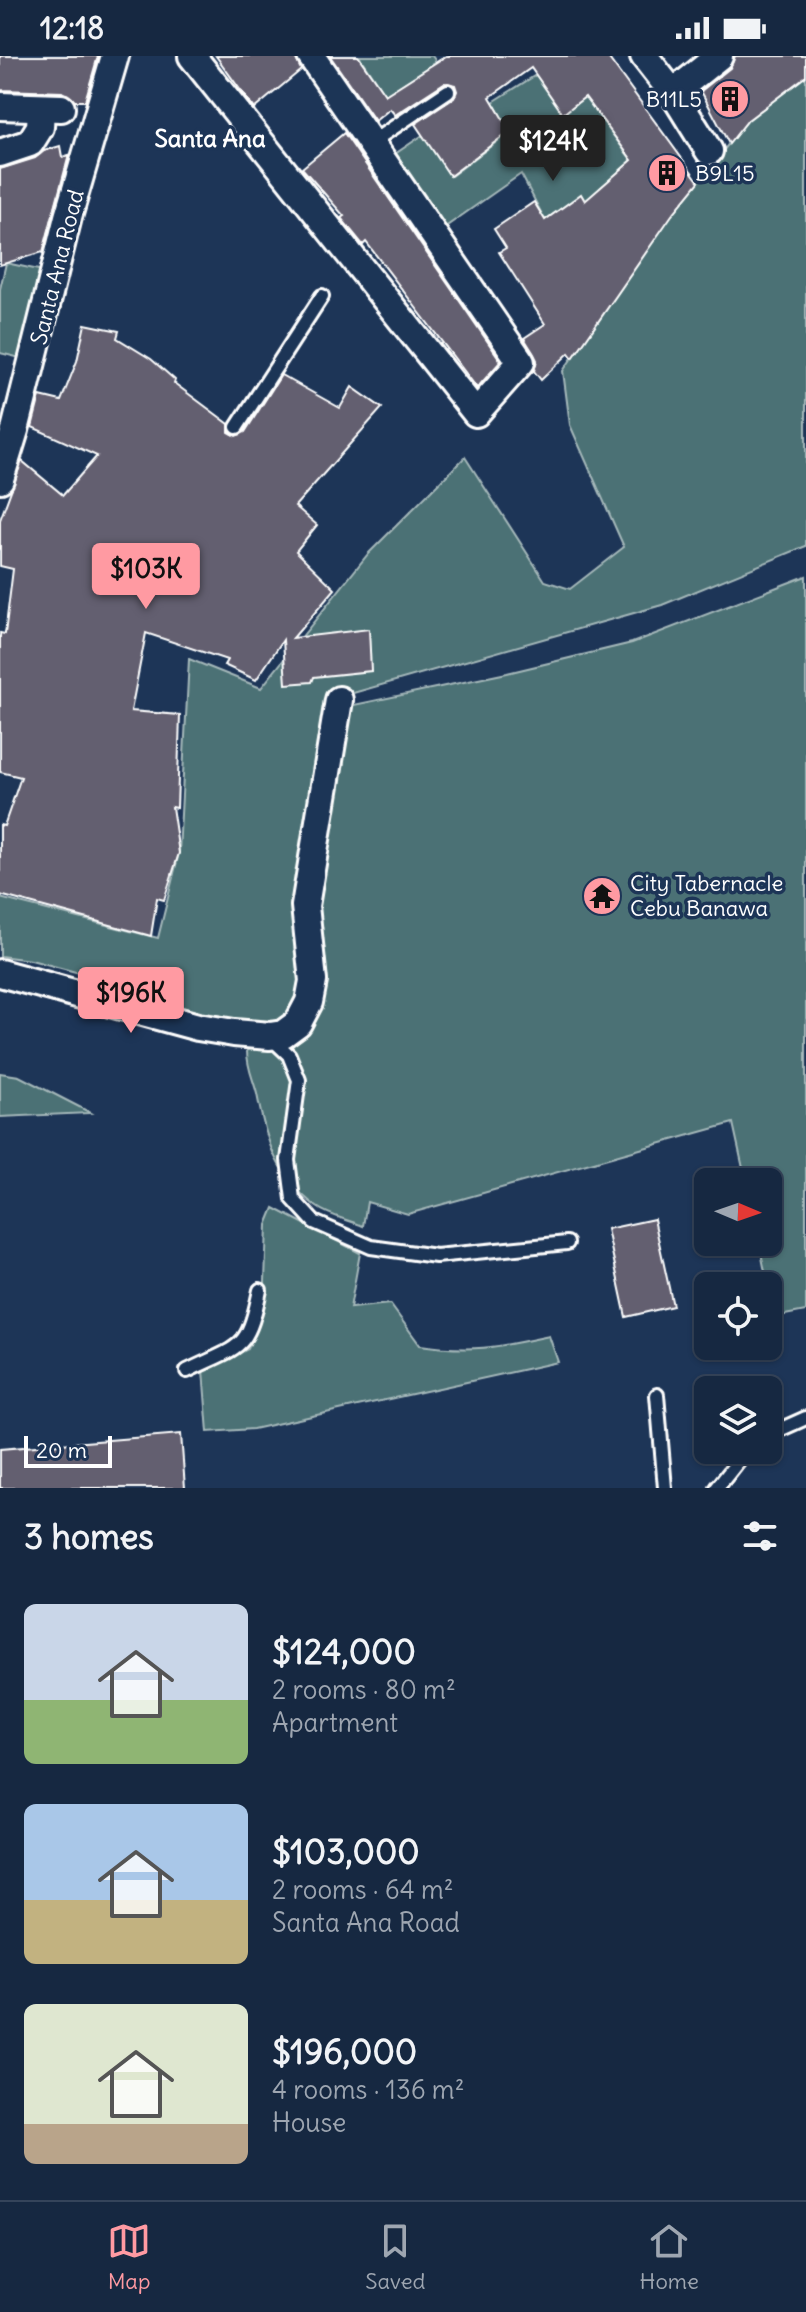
<!DOCTYPE html>
<html lang="en">
<head>
<meta charset="utf-8">
<style>
  :root { --surface:#162841; --page:#23344c; --text:#f1f3f6; --muted:#9ea6b1; --line:#35445a; --accent:#ff9aa2 }
  body { margin:0; font-family:Delius,sans-serif; background:var(--page); color:var(--text); height:100vh; display:flex; flex-direction:column; font-size:30px; white-space:nowrap }
  * { box-sizing:border-box; margin:0 }
  p { font-size:26px; color:var(--muted) }
  .icon { flex:none; width:44px; height:44px; fill:none; stroke:currentColor; stroke-width:2; stroke-linecap:round; stroke-linejoin:round }
  .map { position:relative; height:1432px; overflow:hidden }
  .panel { display:flex; flex-direction:column; background:var(--surface); flex:1 }
  .panel>* { flex:none }
  .needle { width:52px; rotate:92deg }
  .tools { position:absolute; left:694px; top:1112px; display:grid; gap:16px }
  .tools a { display:grid; place-items:center; width:88px; height:88px; border-radius:12px; background:var(--surface); box-shadow:0 2px 6px #0004,0 0 0 2px var(--line); font-size:40px }
  .scale { position:absolute; left:24px; bottom:20px; width:88px; box-sizing:border-box; padding-left:8px; border:4px solid #fff; border-top:0; font-size:22px; line-height:28px; white-space:nowrap; color:#fff; -webkit-text-stroke:6px #1d3557; paint-order:stroke }
  .price { position:absolute; translate:-50% -68px; padding:0 18px; border-radius:8px; background:var(--accent); color:#111; font-size:26px; line-height:52px; filter:drop-shadow(0 2px 4px #0008) }
  .price::after { content:''; position:absolute; left:50%; top:48px; width:24px; height:18px; margin-left:-12px; background:inherit; clip-path:polygon(0 0,100% 0,50% 100%) }
  .price.selected { background:#222; color:#fff }
  ul { padding:0; list-style:none }
  li { display:flex; align-items:center; gap:24px; height:200px; padding:0 24px }
  li span { display:grid; place-items:center; flex:none; width:224px; height:160px; border-radius:12px; color:#555 }
  li>.icon { margin-inline-start:auto }
  span .icon { width:96px; height:96px; fill:#fffc; stroke-width:1 }
  li b { font-size:34px }
  h2 { display:flex; justify-content:space-between; align-items:center; height:96px; padding:0 24px; font-size:34px }
  .status { display:flex; justify-content:space-between; align-items:center; height:56px; padding:0 40px; background:var(--surface); direction:ltr }
  .status svg { height:22px; fill:currentColor }
  .dock { display:flex; justify-content:space-around; align-items:center; height:112px; border-top:2px solid var(--line); background:var(--surface); font-size:22px; color:var(--muted) }
  .dock a { display:grid; justify-items:center; gap:4px }
  .dock .selected { color:var(--accent) }
  .map>svg:first-child { display:block }
  .green { fill:#4b7174; stroke:#a5b8ba; stroke-width:2 }
  .building { fill:#635f70; stroke:#fff; stroke-width:2 }
  .lines { fill:none; stroke-linecap:round; stroke-linejoin:round }
  .service-casing { stroke:#fff; stroke-width:18 }
  .minor-casing { stroke:#fff; stroke-width:32 }
  .service { stroke:#1d3557; stroke-width:12 }
  .minor { stroke:#1d3557; stroke-width:26 }
  .labels { text-anchor:middle; stroke-width:7; stroke-linejoin:round; paint-order:stroke }
  .poi-label { font-size:22px; fill:#fff; stroke:#1d3557; text-anchor:start }
  .street-label { font-size:22px; fill:#fff; stroke:#1d3557 }
  .neighbourhood-label { font-size:24px; font-weight:bold; fill:#fff; stroke:#1d3557 }
</style>
</head>
<body>
<div class="status"><b>12:18</b><svg viewBox="0 0 49 12"><path d="M0 12V9h3v3zM5 12V6h3v6zM10 12V3h3v9zM15 12V0h3v12zM26 1h20v11H26zM47 4h2v5h-2z"/></svg></div>
<div class="map">
<svg width="806" height="1432" viewBox="0 0 806 1432">
  <rect width="100%" height="100%" fill="#1d3557"/>
  <filter id="ink" filterUnits="userSpaceOnUse"><feTurbulence type="fractalNoise" baseFrequency=".0125" numOctaves="2"/><feDisplacementMap in="SourceGraphic" scale="16" xChannelSelector="R" yChannelSelector="G"/><feConvolveMatrix kernelMatrix="1 2 1 2 8 2 1 2 1" color-interpolation-filters="sRGB"/></filter>
  <g filter="url(#ink)">
    <g class="green">
      <polygon points="359,0 432,0 435,4 432,9 385,39"/>
      <polygon points="536,19 585,41 632,105 600,132 604,139 590,153 581,139 545,164 521,118 441,174 392,100 423,79 451,120 510,76 493,46"/>
      <polygon points="806,20 806,490 662,549 332,643 306,932 290,957 280,965 219,964 113,926 31,904 0,900 0,842 158,882 179,797 189,603 261,632 368,498 465,401 545,525 570,533 624,491 570,369 563,315 671,159 748,64"/>
      <polygon points="6,207 53,217 33,305 0,297 0,233"/>
      <path d="M806,520V1255L774,1261L759,1186H768V1126H746L733,1067L408,1158L367,1146L363,1170C349,1164 329,1160 317,1151C276,1121 266,1085 257,1038C253,1022 247,1012 247,995L258,988L292,986L312,843L349,650L507,617L632,587Z"/>
      <polygon points="0,1017 19,1020 91,1057 0,1061"/>
      <path d="M274,1152L360,1197L350,1252L390,1248L420,1289C473,1297 498,1291 549,1280L558,1306L253,1373L208,1376L203,1314L248,1293L264,1254L267,1169Z"/>
    </g>
    <g class="building">
      <polygon points="0,0 98,0 85,45 75,45 62,36 0,34"/>
      <polygon points="216,0 295,0 301,14 254,53"/>
      <polygon points="330,0 358,0 385,39 446,0 607,0 699,126 672,159 573,302 569,297 541,324 534,315 537,304 534,298 524,282 545,268 499,196 506,192 494,173 534,146 545,164 581,138 585,145 632,104 585,41 563,58 531,12 490,41 510,75 450,120 415,68 454,42 457,35 455,29 444,27 395,59 390,53 375,65"/>
      <polygon points="735,0 806,0 806,20 748,64 729,88 701,35 730,12"/>
      <polygon points="344,77 501,305 477,332 366,186 363,189 341,162 344,160 302,112"/>
      <polygon points="60,90 62,101 69,99 43,196 0,209 0,113 35,102 44,95"/>
      <polygon points="85,268 119,275 117,282 151,303 175,324 174,327 229,368 229,376 236,380 245,376 281,319 340,352 352,331 382,352 295,450 317,469 296,495 335,533 293,582 369,573 371,615 314,621 312,626 286,628 283,584 256,624 224,609 227,604 146,577 131,655 180,659 177,752 172,751 179,797 164,844 157,842 151,880 0,839 0,769 4,770 21,721 0,716 0,577 5,578 13,513 0,510 0,464 22,405 63,439 97,400 32,371 40,340 61,345 77,305"/>
      <polygon points="654,1163 673,1250 626,1261 607,1173"/>
      <polygon points="181,1378 185,1432 0,1432 0,1393"/>
    </g>
    <g class="lines">
      <g class="service-casing">
        <g id="service">
          <polyline points="369,88 448,35"/>
          <polyline points="237,371 322,240"/>
          <polyline points="270,981 289,999 299,1024 288,1104 293,1143 314,1166 371,1191 436,1200 567,1187"/>
          <path d="M187,1315C242,1288 247,1296 260,1234"/>
          <polyline points="657,1339 665,1432"/>
          <polyline points="768,1379 806,1362"/>
          <polyline points="717,1432 747,1394"/>
        </g>
      </g>
      <g class="minor-casing">
        <g id="minor">
          <polyline points="192,0 476,357 521,306 311,0"/>
          <polyline points="644,0 673,37 709,95"/>
          <polyline points="673,37 719,0"/>
          <polyline points="0,50 61,52"/>
          <polyline points="0,97 30,87 40,71 41,52"/>
          <polyline points="0,423 15,374 68,161 115,0"/>
          <polyline points="0,917 198,971 234,977 270,980 283,978 298,967 309,946 313,925 305,850 339,644"/>
        </g>
      </g>
      <use href="#service" class="service"/>
      <use href="#minor" class="minor"/>
    </g>
  </g>
  <defs>
    <g id="building-disc" transform="scale(2)"><circle r="9.5" fill="#ff9aa2" stroke="#1d3557"/><path d="M-4-6H4V6H1V3H-1V6H-4ZM-2.5-4.3h1.7v1.8h-1.7ZM.8-4.3h1.7v1.8H.8ZM-2.5-1h1.7V.8h-1.7ZM.8-1h1.7V.8H.8Z" fill="#111"/></g>
    <g id="temple-disc" transform="scale(2)"><circle r="9.5" fill="#ff9aa2" stroke="#1d3557"/><path d="M0-6L5-2H3V0L6.5 2.5H4V6H1.5V3h-3V6H-4V2.5H-6.5L-3 0V-2H-5Z" fill="#111"/></g>
  </defs>
  <g fill-rule="evenodd">
    <use href="#building-disc" x="730" y="43"/>
    <use href="#building-disc" x="667" y="117"/>
    <use href="#temple-disc" x="602" y="840"/>
  </g>
  <g class="labels">
    <g class="poi-label">
      <text x="702" y="51" text-anchor="end">B11L5</text>
      <text x="695" y="125">B9L15</text>
      <text x="630" y="835">City Tabernacle<tspan x="630" dy="25">Cebu Banawa</tspan></text>
    </g>
    <g class="street-label">
      <text transform="translate(57 211) rotate(-76)" y="8">Santa Ana Road</text>
    </g>
    <g class="neighbourhood-label">
      <text x="210" y="91">Santa Ana</text>
    </g>
  </g>
</svg>
<div class="tools">
<a><svg class="needle" viewBox="-14 -14 28 28"><path d="M0-13l5 13h-10z" fill="#e53935"/><path d="M0 13l5-13h-10z" fill="#9ea6b1"/></svg></a>
<a><svg class="icon" aria-label="locate" viewBox="0 0 24 24"><circle cx="12" cy="12" r="6"/><path d="M12 2v4M12 18v4M2 12h4M18 12h4"/></svg></a>
<a><svg class="icon" aria-label="layers" viewBox="0 0 24 24"><path d="M12 4l9 5-9 5-9-5zM3 14l9 5 9-5"/></svg></a>
</div>
<div class="scale">20 m</div>
<b class="price selected" style="left:553px;top:127px">$124K</b>
<b class="price" style="left:146px;top:555px">$103K</b>
<b class="price" style="left:131px;top:979px">$196K</b>
</div>
<section class="panel">
<h2>3 homes<svg class="icon" aria-label="filters" viewBox="0 0 24 24"><path d="M4 7h16M4 17h16"/><circle cx="9" cy="7" r="2"/><circle cx="15" cy="17" r="2"/></svg></h2>
<ul>
<li><span style="background:linear-gradient(#c9d6e8 60%,#8fb573 0)"><svg class="icon" aria-label="home" viewBox="0 0 24 24"><path d="M3 11l9-7 9 7M6 9v11h12V9"/></svg></span><div><b>$124,000</b><p>2 rooms · 80 m²</p><p>Apartment</p></div></li>
<li><span style="background:linear-gradient(#a9c7e8 60%,#c2b280 0)"><svg class="icon" aria-label="home" viewBox="0 0 24 24"><path d="M3 11l9-7 9 7M6 9v11h12V9"/></svg></span><div><b>$103,000</b><p>2 rooms · 64 m²</p><p>Santa Ana Road</p></div></li>
<li><span style="background:linear-gradient(#dfe7d0 75%,#b9a48a 0)"><svg class="icon" aria-label="home" viewBox="0 0 24 24"><path d="M3 11l9-7 9 7M6 9v11h12V9"/></svg></span><div><b>$196,000</b><p>4 rooms · 136 m²</p><p>House</p></div></li>
</ul>
</section>
<nav class="dock">
<a class="selected"><svg class="icon" aria-label="map" viewBox="0 0 24 24"><path d="M3 6l6-2 6 2 6-2v14l-6 2-6-2-6 2zM9 4v14M15 6v14"/></svg>Map</a>
<a><svg class="icon" aria-label="saved" viewBox="0 0 24 24"><path d="M7 4h10v16l-5-4-5 4z"/></svg>Saved</a>
<a><svg class="icon" aria-label="home" viewBox="0 0 24 24"><path d="M3 11l9-7 9 7M6 9v11h12V9"/></svg>Home</a>
</nav>
</body>
</html>
